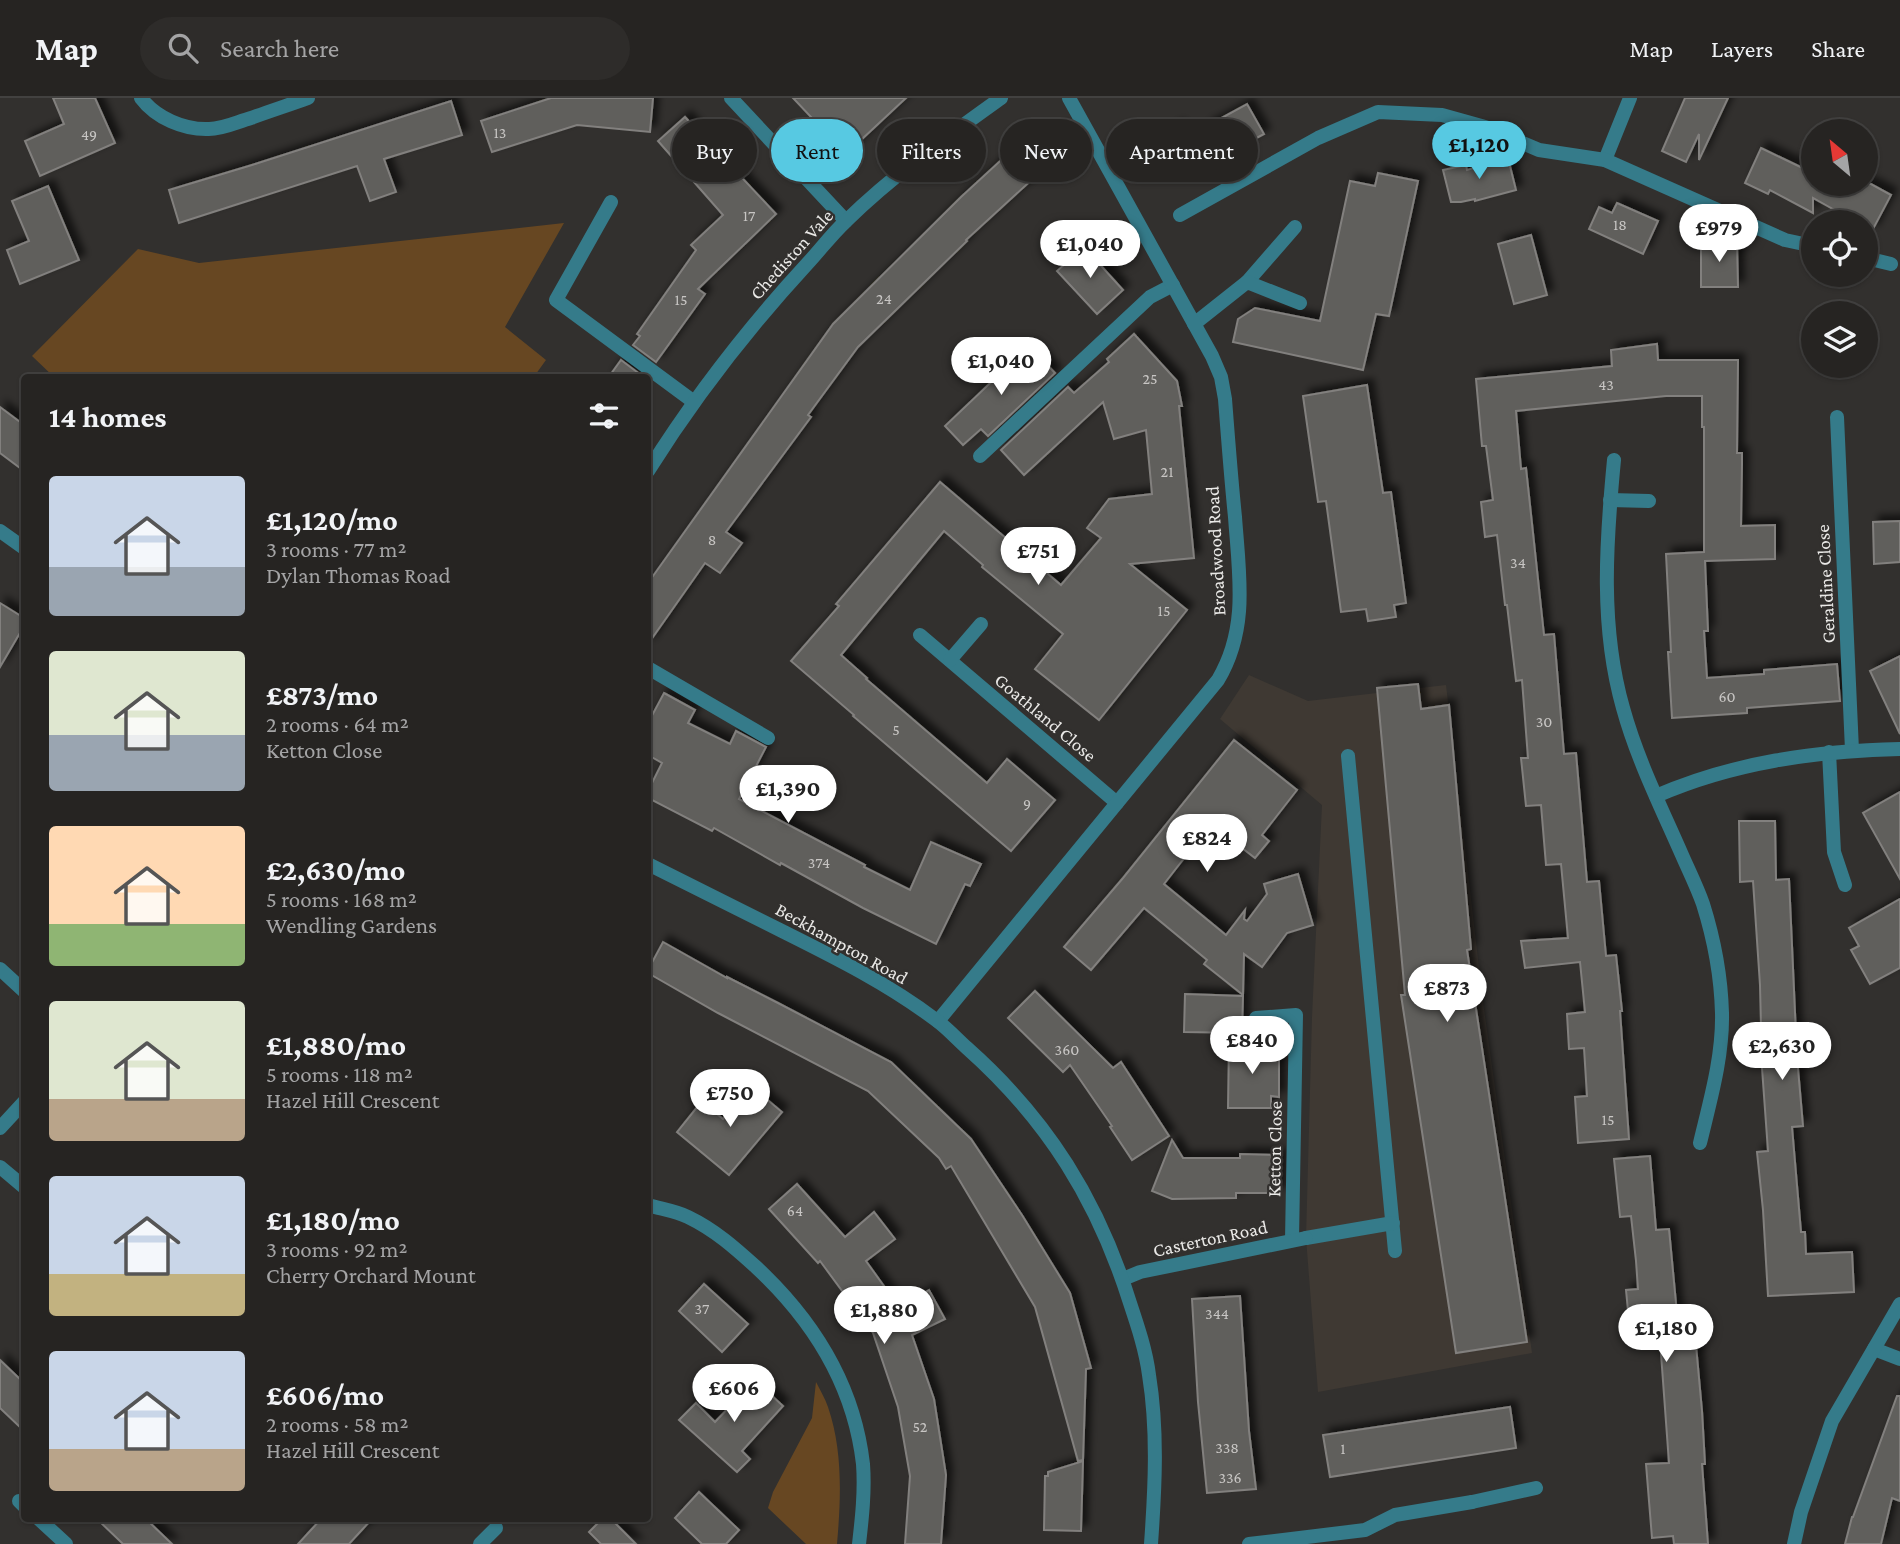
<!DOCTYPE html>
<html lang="en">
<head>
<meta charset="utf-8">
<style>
  :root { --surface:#262422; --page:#2e2c2a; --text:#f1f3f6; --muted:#a4a4a5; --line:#424140; --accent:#57c9e2 }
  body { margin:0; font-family:"Crimson Pro",serif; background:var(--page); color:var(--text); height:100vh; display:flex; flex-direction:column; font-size:26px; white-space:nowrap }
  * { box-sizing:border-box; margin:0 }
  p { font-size:23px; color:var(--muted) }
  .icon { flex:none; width:38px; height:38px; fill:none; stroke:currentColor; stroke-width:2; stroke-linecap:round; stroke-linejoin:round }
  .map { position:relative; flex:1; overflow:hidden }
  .sheet { position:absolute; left:21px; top:276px; width:630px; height:1148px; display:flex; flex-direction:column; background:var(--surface); border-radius:7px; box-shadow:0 2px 5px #0004,0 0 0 2px var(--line) }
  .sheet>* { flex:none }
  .top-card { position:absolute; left:672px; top:21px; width:665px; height:63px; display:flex; gap:14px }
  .needle { width:46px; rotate:331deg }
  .buttons { position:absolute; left:1801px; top:21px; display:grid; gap:14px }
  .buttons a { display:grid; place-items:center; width:77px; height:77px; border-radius:50%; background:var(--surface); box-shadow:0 2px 5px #0004,0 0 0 2px var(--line); font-size:35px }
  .price { position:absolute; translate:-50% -60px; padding:0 16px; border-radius:24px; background:#fff; color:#222; font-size:23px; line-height:46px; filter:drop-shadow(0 2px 4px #0008) }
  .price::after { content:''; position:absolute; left:50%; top:42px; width:21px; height:16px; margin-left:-10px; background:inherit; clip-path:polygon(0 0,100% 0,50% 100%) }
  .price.on { background:var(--accent); color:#111 }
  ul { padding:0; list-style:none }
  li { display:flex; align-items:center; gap:21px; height:175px; padding:0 28px }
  li span { display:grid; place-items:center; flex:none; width:196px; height:140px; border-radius:7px; color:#555 }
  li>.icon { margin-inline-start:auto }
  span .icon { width:84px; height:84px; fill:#fffc; stroke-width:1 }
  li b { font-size:30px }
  h2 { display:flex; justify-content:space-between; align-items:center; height:84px; padding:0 28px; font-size:30px }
  .pill { padding:0 24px; border-radius:32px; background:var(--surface); box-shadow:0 2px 5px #0004,0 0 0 2px var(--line); font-size:24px; line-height:63px }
  .pill.on { background:var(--accent); color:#111 }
  header { display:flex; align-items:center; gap:42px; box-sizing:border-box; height:98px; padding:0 35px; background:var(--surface); border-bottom:2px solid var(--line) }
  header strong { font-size:33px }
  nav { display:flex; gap:38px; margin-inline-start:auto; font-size:24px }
  .search { width:490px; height:63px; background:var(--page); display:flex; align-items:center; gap:18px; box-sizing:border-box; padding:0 24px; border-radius:38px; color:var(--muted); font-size:26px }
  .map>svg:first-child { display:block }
  .built { fill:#3f3933 }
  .green { fill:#674722 }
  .building { fill:#605e5c; stroke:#82807e; stroke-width:2; filter:url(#shadow) }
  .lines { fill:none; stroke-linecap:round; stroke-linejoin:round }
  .service { stroke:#357b8a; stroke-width:14 }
  .minor { stroke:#357b8a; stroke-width:14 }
  .tertiary { stroke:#357b8a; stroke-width:14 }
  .labels { text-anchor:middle; stroke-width:5; stroke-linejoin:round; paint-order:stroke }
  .number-label { font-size:16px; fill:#c8c6c4 }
  .street-label { font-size:19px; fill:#eae9e7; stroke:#32302e }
</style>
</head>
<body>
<header>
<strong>Map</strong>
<div class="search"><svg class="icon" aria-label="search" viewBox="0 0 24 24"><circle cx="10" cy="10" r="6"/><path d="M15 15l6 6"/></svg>Search here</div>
<nav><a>Map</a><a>Layers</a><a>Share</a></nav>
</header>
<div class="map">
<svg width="1900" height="1446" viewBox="0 0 1900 1446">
  <defs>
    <filter id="shadow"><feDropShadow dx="6" dy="-6" stdDeviation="3.5" flood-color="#0009"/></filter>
  </defs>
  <rect width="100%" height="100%" fill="#32302e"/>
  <polygon class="built" points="1249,577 1308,603 1446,587 1483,904 1532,1255 1318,1294 1306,1140 1312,919 1322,707 1220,621"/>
  <g class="green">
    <polygon points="564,125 505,229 546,262 533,280 55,280 32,258 138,151 199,165"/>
    <path d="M816,1284C820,1292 825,1300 828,1309C843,1353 841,1400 837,1446H806L768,1410L773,1394L812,1320Z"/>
  </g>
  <g class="building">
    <polygon points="53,0 95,0 115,45 40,78 25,43 64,26"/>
    <polygon points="551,0 653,0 650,34 577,27 492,54 481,23"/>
    <polygon points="793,0 906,0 846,56"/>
    <polygon points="1685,0 1728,0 1699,62 1699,36 1686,64 1662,53"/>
    <polygon points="451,3 462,37 384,61 396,94 370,103 357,68 179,125 169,92 252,67"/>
    <polygon points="1247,6 1264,36 1221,59 1205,29"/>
    <polygon points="685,19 776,116 698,191 705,196 656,264 633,247 640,238 637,236 696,152 691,147 723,117 658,43"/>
    <polygon points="1178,28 1195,57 1156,78 1140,49"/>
    <polygon points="1024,41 1048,67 966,142 967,143 858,249 808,317 811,319 726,434 742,445 720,475 705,465 648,546 648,485 833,226 961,99"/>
    <polygon points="1761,50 1813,75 1813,86 1871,86 1891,97 1872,133 1866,130 1866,124 1856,124 1813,100 1813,115 1770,92 1768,96 1745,85"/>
    <polygon points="1508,60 1516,92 1475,103 1475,101 1461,104 1451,104 1443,72 1466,67 1467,72"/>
    <polygon points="1378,75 1418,83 1389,218 1376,216 1363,272 1233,244 1238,221 1255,210 1320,223 1350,83 1375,88"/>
    <polygon points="48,88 79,162 20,186 7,152 29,143 12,103"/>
    <polygon points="1617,105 1658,123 1643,156 1589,131 1599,109 1612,115"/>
    <polygon points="1531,137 1547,197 1514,206 1498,146"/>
    <polygon points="1737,143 1738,189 1701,189 1701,144"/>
    <polygon points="1084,149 1123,192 1097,216 1057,173"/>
    <polygon points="1134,236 1177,283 1182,308 1179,308 1194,460 1130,466 1187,512 1099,622 1035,571 1063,536 982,469 983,467 944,433 841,557 867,580 866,581 987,685 1007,661 1055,702 1011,753 853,618 854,617 791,563 839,508 836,506 940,384 1061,487 1101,440 1087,430 1109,401 1152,396 1146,332 1114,341 1103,304 1024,377 1001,352 1068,289 1074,295 1109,264 1107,261"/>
    <polygon points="1657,246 1658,262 1738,262 1737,355 1742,355 1742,366 1741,428 1775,427 1775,461 1705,463 1708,533 1704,533 1707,580 1764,576 1764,572 1837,566 1840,603 1747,610 1747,615 1672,620 1668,554 1671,554 1666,456 1704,454 1704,329 1702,329 1702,298 1666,298 1516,313 1521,371 1526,370 1544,537 1554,536 1564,656 1576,655 1587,784 1599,783 1606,858 1616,857 1622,913 1620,913 1629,1041 1578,1045 1575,999 1587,998 1584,950 1569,951 1567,916 1585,914 1580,864 1525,870 1521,843 1568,840 1561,766 1546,767 1541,707 1526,708 1521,660 1528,660 1522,582 1516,583 1507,507 1505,507 1497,437 1485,439 1481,404 1493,402 1486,348 1482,348 1476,281 1612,268 1611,252"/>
    <polygon points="1029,248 1055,275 988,338 981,331 963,347 945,328"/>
    <polygon points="621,262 645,280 608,280"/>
    <polygon points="1367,287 1383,395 1391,394 1406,505 1394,507 1396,519 1368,523 1366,511 1341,514 1326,403 1318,404 1303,298"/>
    <polygon points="0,309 24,327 24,373 0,355"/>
    <polygon points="1900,423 1900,464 1874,466 1873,424"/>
    <polygon points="0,505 24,520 24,528 0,569"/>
    <polygon points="1900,558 1900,636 1870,573"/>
    <polygon points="1418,586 1421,611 1449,607 1471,851 1467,852 1527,1244 1456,1255 1401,897 1405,897 1377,590"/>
    <polygon points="664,595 695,612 688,625 730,646 736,633 766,649 739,701 865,767 864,769 910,792 931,744 981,766 970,788 965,786 936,846 863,810 781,765 780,767 714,730 712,733 648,700 648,693 662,665 648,657 648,625"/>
    <polygon points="1234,642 1297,692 1262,737 1269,743 1255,760 1211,726 1164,786 1226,837 1245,812 1244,821 1247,823 1267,796 1264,786 1298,776 1313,827 1287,835 1262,869 1244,856 1243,897 1204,866 1207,862 1144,810 1091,872 1064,849 1123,780"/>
    <polygon points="1900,694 1900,781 1863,715"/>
    <polygon points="1739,723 1775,723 1776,782 1789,781 1797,959 1803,1028 1792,1029 1801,1134 1805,1134 1806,1156 1852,1154 1854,1194 1768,1198 1763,1112 1757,1054 1768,1053 1762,970 1760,887 1753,783 1740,784"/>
    <polygon points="1900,801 1900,870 1870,886 1851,852 1859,848 1849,830"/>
    <polygon points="663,844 727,880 727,879 778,905 891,964 971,1041 1022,1117 1070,1195 1091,1270 1086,1271 1083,1362 1078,1363 1035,1209 951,1068 946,1071 939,1060 868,993 718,915 648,875 648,872"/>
    <polygon points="1035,893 1113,970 1121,964 1169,1038 1132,1062 1110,1029 1112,1028 1070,967 1063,974 1008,920"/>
    <polygon points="1185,896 1243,898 1242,935 1184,934"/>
    <polygon points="1229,942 1260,943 1260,955 1279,955 1279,999 1271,998 1271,1010 1228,1010"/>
    <polygon points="751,988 782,1014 729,1077 677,1034 702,1003 723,1021"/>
    <polygon points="1172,1042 1183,1060 1240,1060 1240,1056 1280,1057 1279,1095 1236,1095 1236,1100 1172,1101 1152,1093"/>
    <polygon points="1650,1058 1656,1132 1669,1131 1679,1237 1695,1236 1702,1313 1705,1366 1702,1366 1708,1446 1674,1446 1673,1438 1652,1440 1646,1366 1669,1365 1660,1242 1631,1244 1626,1192 1638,1191 1636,1163 1631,1118 1620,1119 1614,1061"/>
    <polygon points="797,1086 845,1139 874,1114 895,1141 866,1163 899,1209 929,1192 945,1221 912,1237 934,1301 946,1377 941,1446 905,1446 910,1378 898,1309 873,1235 820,1163 818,1165 769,1111"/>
    <polygon points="704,1186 748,1226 722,1254 679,1213"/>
    <polygon points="1240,1198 1249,1333 1256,1391 1207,1395 1198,1304 1192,1201"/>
    <polygon points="0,1262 24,1285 24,1333 0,1310"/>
    <polygon points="755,1282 783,1308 742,1353 750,1361 737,1374 679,1322 696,1305 715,1324"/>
    <polygon points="1897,1298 1900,1298 1900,1403 1892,1400 1881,1446 1845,1446 1852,1419 1853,1419"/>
    <polygon points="1510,1309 1516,1350 1330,1379 1323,1337"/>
    <polygon points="1083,1363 1081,1433 1044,1432 1045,1378 1048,1378 1048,1374"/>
    <polygon points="699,1394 739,1432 726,1446 702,1446 675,1420"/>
    <polygon points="97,1421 146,1421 172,1446 123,1446"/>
    <polygon points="321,1421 372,1421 349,1446 298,1446"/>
    <polygon points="602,1421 611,1421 636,1446 601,1446 589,1434"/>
  </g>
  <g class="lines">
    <g class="service">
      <polyline points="611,104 556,202 694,304"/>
      <polyline points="1247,184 1295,129"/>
      <polyline points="1194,226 1247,184 1300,205"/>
      <polyline points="980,358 1150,199 1173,187"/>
      <polyline points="648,570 768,640"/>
      <polyline points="1829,654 1834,754 1845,787"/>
      <polyline points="1348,658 1395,1153"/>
      <polyline points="1306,1140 1393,1125"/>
      <polyline points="1472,1404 1536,1390"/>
    </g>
    <g class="minor">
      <path d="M141,0C156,20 184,32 209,31C223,31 237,24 251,20C270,13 289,7 308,0"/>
      <polyline points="731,0 846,123"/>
      <polyline points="1605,62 1630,0"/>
      <polyline points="1180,117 1318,40 1378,14 1442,17 1485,29 1539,52 1605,62 1785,142 1813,148"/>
      <polyline points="1866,160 1891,166"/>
      <polyline points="1837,319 1852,652"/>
      <path d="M1614,362C1606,445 1600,529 1623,610C1637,661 1661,709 1682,757C1689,773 1697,789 1703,806C1714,841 1721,878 1722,915C1723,959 1710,1003 1700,1045"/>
      <path d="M648,373C694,300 748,230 807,166C820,152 832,136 846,123C893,77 948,38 1001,0"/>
      <polyline points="1610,402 1649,403"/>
      <polyline points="920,537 1117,705"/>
      <polyline points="950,562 981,526"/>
      <path d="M1656,698C1734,664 1816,653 1900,651"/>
      <polyline points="0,871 24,893"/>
      <polyline points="1256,920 1296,917 1292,1142"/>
      <path d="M938,923L1218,582C1249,530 1239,476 1235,419C1231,380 1228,340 1225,301L1221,279L1212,258L1069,0"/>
      <polyline points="0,1030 24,1004"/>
      <polyline points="0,1069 24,1089"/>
      <path d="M648,1107C661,1111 676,1113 688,1119C715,1132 735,1150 756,1169C814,1223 854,1287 863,1366C865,1393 862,1420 859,1446"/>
      <polyline points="1123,1181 1140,1174 1306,1140"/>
      <polyline points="1874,1251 1900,1261"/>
      <polyline points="19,1403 24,1408"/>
      <polyline points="39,1421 66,1446"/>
      <polyline points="480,1446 496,1430"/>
      <polyline points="1249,1446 1365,1432 1395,1417 1472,1404"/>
      <polyline points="1794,1446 1801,1414 1832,1323 1900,1206"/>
    </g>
    <g class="tertiary">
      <polyline points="0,433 24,450"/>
      <path d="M648,766C692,788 736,810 780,832C834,859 887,885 936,922C947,930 957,941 967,950C1048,1022 1098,1103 1130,1205C1138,1229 1146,1253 1149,1277C1158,1333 1155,1390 1151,1446"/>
    </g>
  </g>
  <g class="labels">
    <g class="number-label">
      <text x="500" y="40">13</text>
      <text x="89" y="42">49</text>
      <text x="749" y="123">17</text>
      <text x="1620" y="132">18</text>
      <text x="884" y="206">24</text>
      <text x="681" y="207">15</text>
      <text x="1150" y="286">25</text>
      <text x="1606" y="292">43</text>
      <text x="1167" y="379">21</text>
      <text x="712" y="447">8</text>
      <text x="1518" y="470">34</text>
      <text x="1164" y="518">15</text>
      <text x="1727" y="604">60</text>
      <text x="1544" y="629">30</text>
      <text x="896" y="637">5</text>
      <text x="1027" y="711">9</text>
      <text x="819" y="770">374</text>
      <text x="1067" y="957">360</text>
      <text x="1608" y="1027">15</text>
      <text x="795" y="1118">64</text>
      <text x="702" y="1216">37</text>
      <text x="1217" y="1221">344</text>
      <text x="920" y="1334">52</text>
      <text x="1227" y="1355">338</text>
      <text x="1343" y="1356">1</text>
      <text x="1230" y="1385">336</text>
    </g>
    <g class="street-label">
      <text transform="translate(791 156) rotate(-48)" y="7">Chediston Vale</text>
      <text transform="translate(1215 453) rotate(-93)" y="7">Broadwood Road</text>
      <text transform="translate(1825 486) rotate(-93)" y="7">Geraldine Close</text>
      <text transform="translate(1046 619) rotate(40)" y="7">Goathland Close</text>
      <text transform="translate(842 845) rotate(29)" y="7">Beckhampton Road</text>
      <text transform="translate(1274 1051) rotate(-89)" y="7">Ketton Close</text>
      <text transform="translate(1210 1140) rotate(-12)" y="7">Casterton Road</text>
    </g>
  </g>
</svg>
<div class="buttons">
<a><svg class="needle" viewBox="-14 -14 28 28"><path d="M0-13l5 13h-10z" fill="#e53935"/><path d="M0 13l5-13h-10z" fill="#a4a4a5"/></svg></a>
<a><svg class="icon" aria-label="locate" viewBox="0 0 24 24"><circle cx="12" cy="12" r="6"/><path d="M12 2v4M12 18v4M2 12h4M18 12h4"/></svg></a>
<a><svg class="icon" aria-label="layers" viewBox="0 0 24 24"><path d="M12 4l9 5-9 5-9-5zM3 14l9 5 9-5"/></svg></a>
</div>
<b class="price on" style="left:1479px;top:83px">£1,120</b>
<b class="price" style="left:1719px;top:166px">£979</b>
<b class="price" style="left:1090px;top:182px">£1,040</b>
<b class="price" style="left:1001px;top:299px">£1,040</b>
<b class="price" style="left:1038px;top:489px">£751</b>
<b class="price" style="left:788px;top:727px">£1,390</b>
<b class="price" style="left:1207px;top:776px">£824</b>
<b class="price" style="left:1447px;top:926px">£873</b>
<b class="price" style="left:1252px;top:978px">£840</b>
<b class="price" style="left:1782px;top:984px">£2,630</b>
<b class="price" style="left:730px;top:1031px">£750</b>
<b class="price" style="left:884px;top:1248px">£1,880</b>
<b class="price" style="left:1666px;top:1266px">£1,180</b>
<b class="price" style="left:734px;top:1326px">£606</b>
<div class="top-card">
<a class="pill">Buy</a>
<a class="pill on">Rent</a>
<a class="pill">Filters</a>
<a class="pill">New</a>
<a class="pill">Apartment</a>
</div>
<section class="sheet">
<h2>14 homes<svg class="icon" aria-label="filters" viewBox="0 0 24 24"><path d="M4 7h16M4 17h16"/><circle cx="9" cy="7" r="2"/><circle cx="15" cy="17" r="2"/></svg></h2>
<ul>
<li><span style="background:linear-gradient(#c9d6e8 65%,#9aa5b1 0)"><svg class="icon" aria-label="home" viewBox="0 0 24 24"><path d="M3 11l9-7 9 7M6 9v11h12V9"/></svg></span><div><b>£1,120/mo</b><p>3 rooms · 77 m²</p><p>Dylan Thomas Road</p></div></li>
<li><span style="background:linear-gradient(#dfe7d0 60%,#9aa5b1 0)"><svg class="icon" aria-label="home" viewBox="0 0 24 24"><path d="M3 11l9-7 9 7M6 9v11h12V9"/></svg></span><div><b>£873/mo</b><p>2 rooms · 64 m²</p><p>Ketton Close</p></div></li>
<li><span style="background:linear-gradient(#ffd9b3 70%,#8fb573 0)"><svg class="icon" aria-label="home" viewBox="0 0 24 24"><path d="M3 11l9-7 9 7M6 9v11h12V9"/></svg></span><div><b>£2,630/mo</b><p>5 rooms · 168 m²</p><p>Wendling Gardens</p></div></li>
<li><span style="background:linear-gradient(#dfe7d0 70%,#b9a48a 0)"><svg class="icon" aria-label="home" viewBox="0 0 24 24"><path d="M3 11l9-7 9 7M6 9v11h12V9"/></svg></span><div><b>£1,880/mo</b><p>5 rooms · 118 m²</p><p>Hazel Hill Crescent</p></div></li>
<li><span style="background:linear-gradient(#c9d6e8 70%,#c2b280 0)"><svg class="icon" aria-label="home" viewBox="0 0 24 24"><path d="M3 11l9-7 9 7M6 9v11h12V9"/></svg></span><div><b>£1,180/mo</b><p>3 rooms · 92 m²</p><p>Cherry Orchard Mount</p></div></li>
<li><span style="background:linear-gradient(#c9d6e8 70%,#b9a48a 0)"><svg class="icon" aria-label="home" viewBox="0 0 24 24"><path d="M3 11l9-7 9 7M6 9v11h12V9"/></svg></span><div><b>£606/mo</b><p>2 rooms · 58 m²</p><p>Hazel Hill Crescent</p></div></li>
</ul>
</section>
</div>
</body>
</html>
